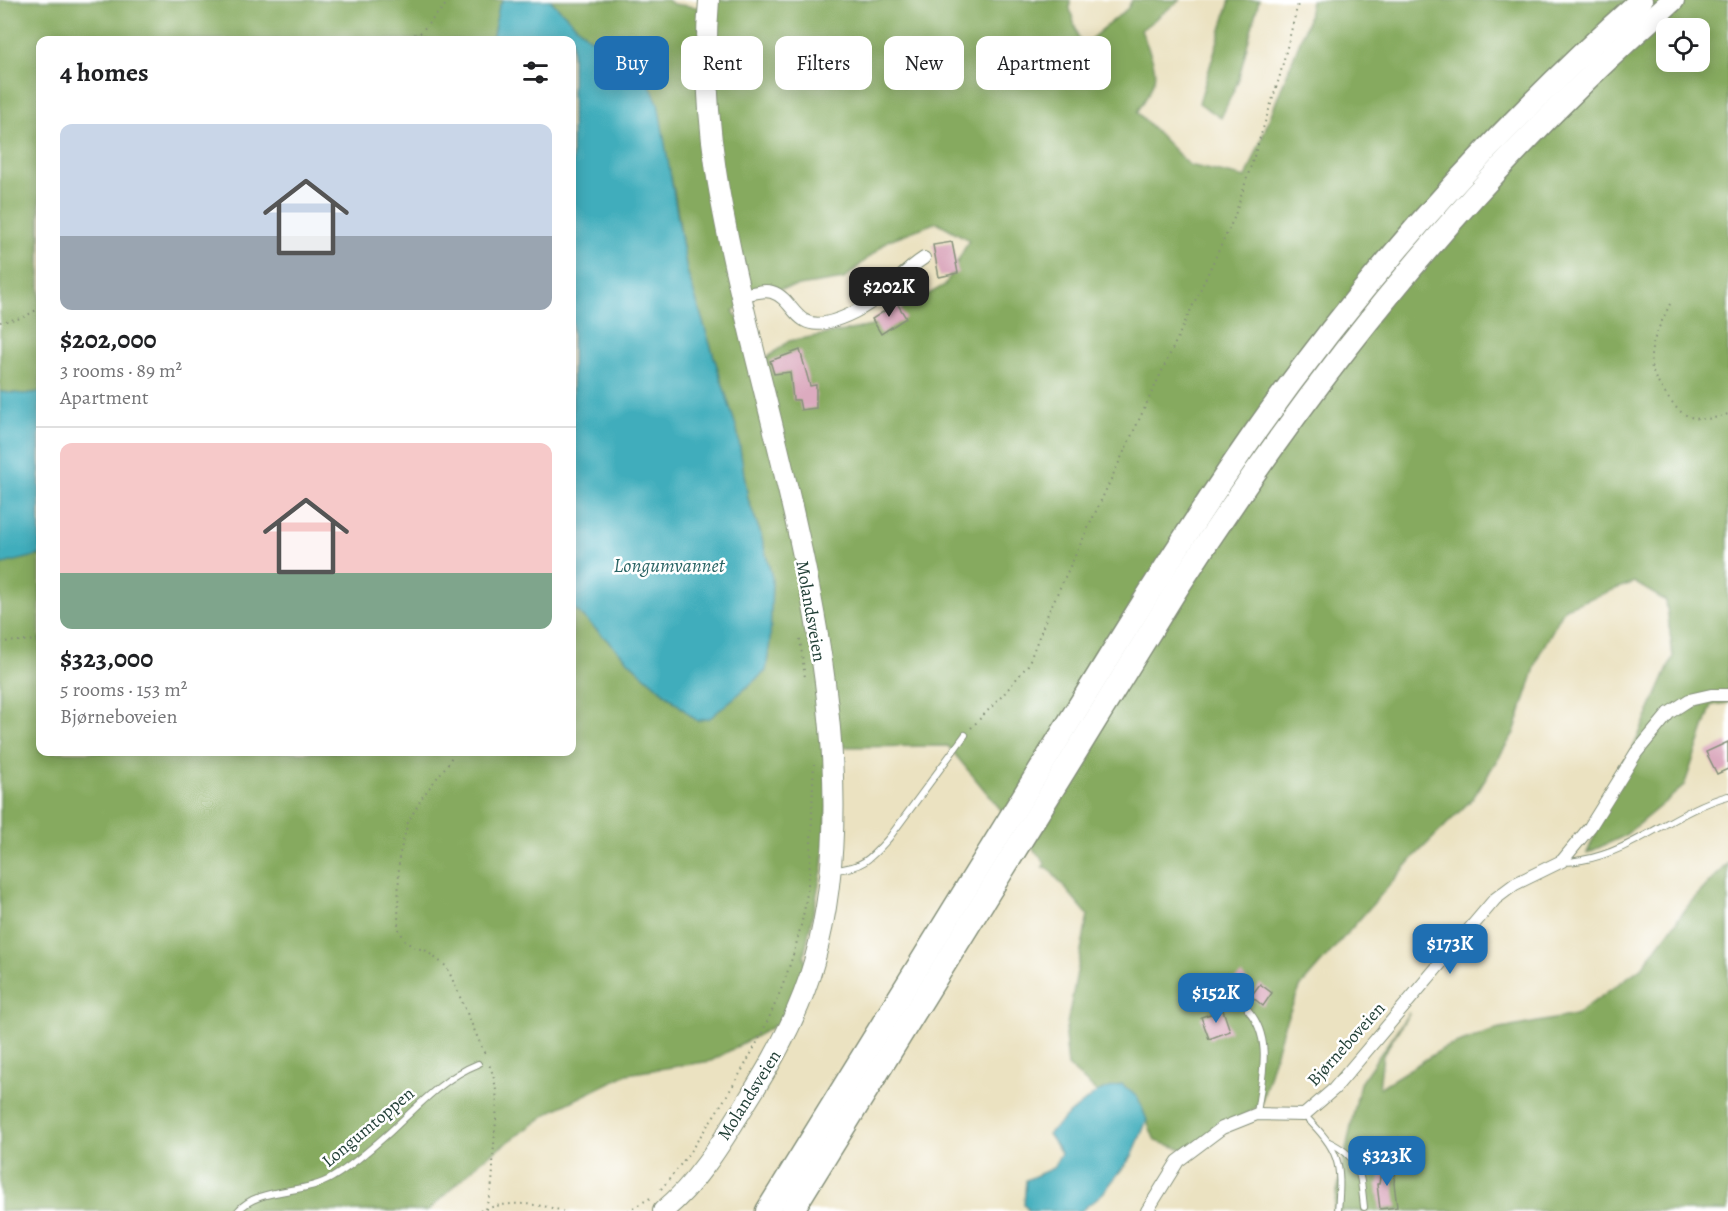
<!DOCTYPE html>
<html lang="en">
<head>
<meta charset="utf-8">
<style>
  :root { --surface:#fff; --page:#f2f2f2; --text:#202124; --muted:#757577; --line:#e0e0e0; --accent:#1f6fb2 }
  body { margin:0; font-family:Alegreya,serif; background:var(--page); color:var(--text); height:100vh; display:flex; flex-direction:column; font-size:22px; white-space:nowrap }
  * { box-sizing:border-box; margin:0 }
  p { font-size:20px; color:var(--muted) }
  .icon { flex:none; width:33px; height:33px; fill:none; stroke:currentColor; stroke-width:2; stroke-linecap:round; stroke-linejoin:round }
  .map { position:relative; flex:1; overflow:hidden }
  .panel { position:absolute; left:36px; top:36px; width:540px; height:720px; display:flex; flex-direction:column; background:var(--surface); border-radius:12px; box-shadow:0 3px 15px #0003 }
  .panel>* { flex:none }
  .banner { position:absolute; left:594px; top:36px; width:570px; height:54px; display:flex; gap:12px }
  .fabs { position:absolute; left:1656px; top:18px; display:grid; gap:12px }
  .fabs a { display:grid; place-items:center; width:54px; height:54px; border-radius:12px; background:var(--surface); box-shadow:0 3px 15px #0003; font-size:30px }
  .price { position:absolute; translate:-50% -51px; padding:0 14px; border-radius:12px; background:var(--accent); color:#fff; font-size:20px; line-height:39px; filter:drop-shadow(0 2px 3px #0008) }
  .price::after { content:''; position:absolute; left:50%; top:36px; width:18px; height:14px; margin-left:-9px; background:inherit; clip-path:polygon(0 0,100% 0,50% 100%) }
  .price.on { background:#222; color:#fff }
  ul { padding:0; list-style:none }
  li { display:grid; align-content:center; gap:12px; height:318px; padding:0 24px }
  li+li { border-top:2px solid var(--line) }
  li span { display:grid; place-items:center; height:186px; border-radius:12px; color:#555 }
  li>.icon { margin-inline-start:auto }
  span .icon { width:108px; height:108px; fill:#fffc; stroke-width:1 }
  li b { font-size:26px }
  h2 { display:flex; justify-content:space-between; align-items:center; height:72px; padding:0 24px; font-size:26px }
  .pill { padding:0 21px; border-radius:12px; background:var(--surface); box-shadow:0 3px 15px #0003; font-size:21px; line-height:54px }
  .pill.on { background:var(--accent); color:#fff }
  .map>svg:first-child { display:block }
  .forest { fill:#86aa5e; stroke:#527449; stroke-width:1.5; fill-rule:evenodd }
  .water { fill:#3fadbc; stroke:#2f7578; stroke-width:1.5 }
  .building { fill:#dcabbf }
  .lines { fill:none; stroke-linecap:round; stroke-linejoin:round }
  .service-casing { stroke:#85907a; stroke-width:8 }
  .minor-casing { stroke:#85907a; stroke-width:14 }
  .primary-casing { stroke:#85907a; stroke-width:22 }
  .motorway-casing { stroke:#85907a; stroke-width:25 }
  .path { stroke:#85907a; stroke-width:2; stroke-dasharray:1.5 4.5; stroke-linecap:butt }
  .service { stroke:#fff; stroke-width:6 }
  .minor { stroke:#fff; stroke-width:12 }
  .primary { stroke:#fff; stroke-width:20 }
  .motorway { stroke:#fff; stroke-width:22 }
  .labels { text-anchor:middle; stroke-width:5; stroke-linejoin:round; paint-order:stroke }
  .street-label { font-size:18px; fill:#1f3d34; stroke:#fff }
  .water-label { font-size:20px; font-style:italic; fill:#2a6464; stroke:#fff }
</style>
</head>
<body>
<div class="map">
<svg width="1728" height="1211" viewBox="0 0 1728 1211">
  <rect width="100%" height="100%" fill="#fff"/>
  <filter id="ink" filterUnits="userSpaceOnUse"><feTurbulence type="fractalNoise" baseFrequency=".0167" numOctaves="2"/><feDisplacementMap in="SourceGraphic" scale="12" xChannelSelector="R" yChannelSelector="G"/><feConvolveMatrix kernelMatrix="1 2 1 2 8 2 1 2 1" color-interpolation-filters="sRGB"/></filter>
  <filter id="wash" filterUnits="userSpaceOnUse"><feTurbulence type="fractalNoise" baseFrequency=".008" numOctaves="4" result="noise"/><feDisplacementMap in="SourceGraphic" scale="24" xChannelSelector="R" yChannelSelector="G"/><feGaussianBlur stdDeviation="1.35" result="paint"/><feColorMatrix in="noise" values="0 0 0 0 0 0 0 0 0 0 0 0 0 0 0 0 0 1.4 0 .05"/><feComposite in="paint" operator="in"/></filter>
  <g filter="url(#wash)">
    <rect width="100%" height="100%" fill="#ebe2c1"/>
    <g class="forest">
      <polygon points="0,0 504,0 499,7 492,40 40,40 40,392 24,394 0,392"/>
      <path d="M550,0H668L673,4L703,8L705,0H1070V9L1081,47L1128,8L1132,0H1180L1141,30C1157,71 1163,74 1137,112L1189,165L1246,178L1307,23L1311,0H1728V703L1712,705L1684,786L1624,836L1587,853L1673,657L1666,601L1634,582L1565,608L1539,655L1514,733L1473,798L1415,856L1301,986L1284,1025L1261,1104L1192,1152L1155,1141L1138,1098L1122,1084L1097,1092L1068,1066L1065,1035L1088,915L1048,868L1043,867L1045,863L948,746L832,747L823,866L804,956L808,971L778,1024L711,1061L627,1074L552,1111L481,1161L428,1211H0V563L40,555V752H572V606L637,669L697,721L766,671L770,641L772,578L761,535L748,499L737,430L687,271L674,189L635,53L589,38ZM1666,28H1700V62H1666ZM937,222L969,240L945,285L872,326L789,341L763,361L756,346L733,311L760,292L844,279L889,240Z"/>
      <polygon points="1230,0 1259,0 1238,81 1221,118 1199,103"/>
      <polygon points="1728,863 1728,1211 1333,1211 1360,1083 1409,1013 1383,1055 1379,1088 1444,1048 1495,1030 1575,1015 1642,967 1691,902"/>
    </g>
    <g class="water">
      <polygon points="504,0 550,0 589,38 635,53 658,103 687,271 737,430 748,499 761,535 772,578 770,641 766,671 710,718 697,721 637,669 572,606 572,40 492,40 499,6"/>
      <polygon points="0,392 24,394 40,392 40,555 3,564 0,563"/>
      <polygon points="1122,1084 1138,1098 1147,1120 1132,1156 1103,1193 1081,1211 1029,1211 1024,1205 1026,1180 1053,1168 1061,1153 1048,1134 1067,1116 1097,1092"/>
    </g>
    <g id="blocks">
      <g class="building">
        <polygon points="952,242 958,273 939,277 933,245"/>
        <polygon points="897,303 906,318 881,334 872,319"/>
        <polygon points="800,350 810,386 816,385 816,408 801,410 799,400 793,400 790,372 774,374 770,361"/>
        <polygon points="1728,742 1728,769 1717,774 1706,752"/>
        <polygon points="1242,974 1251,987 1235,997 1227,985"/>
        <polygon points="1260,984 1272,993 1263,1006 1251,996"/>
        <polygon points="1223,1010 1230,1031 1209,1039 1201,1017"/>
        <polygon points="1382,1164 1396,1166 1394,1183 1397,1207 1380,1209 1377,1184 1379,1184"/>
      </g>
    </g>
  </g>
  <g filter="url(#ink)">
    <use href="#blocks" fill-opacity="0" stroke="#85907a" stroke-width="1.5"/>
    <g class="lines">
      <g class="service-casing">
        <g id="service">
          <path d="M1563,861C1569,863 1575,861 1582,860C1635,851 1676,810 1728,796"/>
          <path d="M834,870C863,868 870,859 889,838L965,735"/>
          <path d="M1248,1010C1274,1040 1261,1079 1257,1114"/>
          <path d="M1304,1115C1340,1151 1342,1162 1338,1211"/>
          <path d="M1329,1142C1362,1158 1360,1174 1364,1207"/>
          <path d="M238,1211C259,1186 305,1195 333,1177C353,1165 373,1147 391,1131C418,1106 443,1078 478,1064"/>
        </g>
      </g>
      <g class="minor-casing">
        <g id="minor">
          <path d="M740,296C750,294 763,289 772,292C794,299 794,329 825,323C844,319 867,307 882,294C898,281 905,270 924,258"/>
          <polyline points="1147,1211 1178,1161 1222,1128 1257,1114 1304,1115 1334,1089 1495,899 1515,884 1562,861 1590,827 1636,753 1669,713 1689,700 1711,695 1728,695"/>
        </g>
      </g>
      <g class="primary-casing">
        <path id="primary" d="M663,1211C700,1181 726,1135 751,1095C777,1054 801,1009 814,962C869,768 796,525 750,334C723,222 699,116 709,0"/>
      </g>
      <g class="motorway-casing">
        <g id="motorway">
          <path d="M767,1211C855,1068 944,925 1032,782C1104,666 1173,550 1251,438C1363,279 1495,130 1641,0"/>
          <path d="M792,1211L1178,587C1317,371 1479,169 1673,0"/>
        </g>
      </g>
      <g class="path">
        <polyline points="397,40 420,33 450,0"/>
        <path d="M1670,304C1663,319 1652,339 1651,356C1650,369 1655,379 1663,390C1680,418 1695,425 1728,414"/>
        <polyline points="0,322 22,318 40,308"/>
        <polyline points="800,639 805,678"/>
        <polyline points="0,642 40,640"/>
        <polyline points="971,728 1003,695 1028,665 1049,611 1234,218 1279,79 1299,0"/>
        <polyline points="453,752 450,761 423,796 408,822 399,857 398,928 406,942 416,948 425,950 447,967 486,1057"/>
        <path d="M661,1189C681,1166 698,1140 715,1114C757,1050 791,982 805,906C813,859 811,812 814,764"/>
        <path d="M485,1209C495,1184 492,1171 494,1145C496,1116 501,1089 488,1062"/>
        <path d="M480,1211C507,1200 536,1203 563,1211"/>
        <polyline points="628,1211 650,1198"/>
      </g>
      <use href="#service" class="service"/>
      <use href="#minor" class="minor"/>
      <use href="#primary" class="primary"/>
      <use href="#motorway" class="motorway"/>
    </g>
  </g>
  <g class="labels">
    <g class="street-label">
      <text transform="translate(811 611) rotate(80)" y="6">Molandsveien</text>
      <text transform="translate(1346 1044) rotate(-48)" y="6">Bjørneboveien</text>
      <text transform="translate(749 1095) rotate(-58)" y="6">Molandsveien</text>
      <text transform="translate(368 1127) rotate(-40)" y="6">Longumtoppen</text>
    </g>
    <g class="water-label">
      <text x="669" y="572">Longumvannet</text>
    </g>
  </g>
</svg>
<div class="fabs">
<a><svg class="icon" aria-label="locate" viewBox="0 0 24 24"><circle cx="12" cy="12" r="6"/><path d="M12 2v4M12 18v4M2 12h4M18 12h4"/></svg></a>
</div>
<b class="price on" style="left:889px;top:318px">$202K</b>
<b class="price" style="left:1450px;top:975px">$173K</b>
<b class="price" style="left:1216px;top:1024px">$152K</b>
<b class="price" style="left:1387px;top:1187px">$323K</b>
<div class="banner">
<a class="pill on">Buy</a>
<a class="pill">Rent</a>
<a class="pill">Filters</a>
<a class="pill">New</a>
<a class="pill">Apartment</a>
</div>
<section class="panel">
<h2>4 homes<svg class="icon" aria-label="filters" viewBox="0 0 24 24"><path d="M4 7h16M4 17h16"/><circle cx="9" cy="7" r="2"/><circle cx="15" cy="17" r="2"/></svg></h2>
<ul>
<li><span style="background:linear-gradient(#c9d6e8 60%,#9aa5b1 0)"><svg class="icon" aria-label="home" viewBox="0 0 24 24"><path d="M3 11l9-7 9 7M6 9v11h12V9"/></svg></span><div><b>$202,000</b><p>3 rooms · 89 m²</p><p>Apartment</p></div></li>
<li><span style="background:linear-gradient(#f6c9c9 70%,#7fa58c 0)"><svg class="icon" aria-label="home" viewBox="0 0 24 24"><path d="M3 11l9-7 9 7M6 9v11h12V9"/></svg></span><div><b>$323,000</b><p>5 rooms · 153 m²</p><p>Bjørneboveien</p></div></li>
</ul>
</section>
</div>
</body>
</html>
